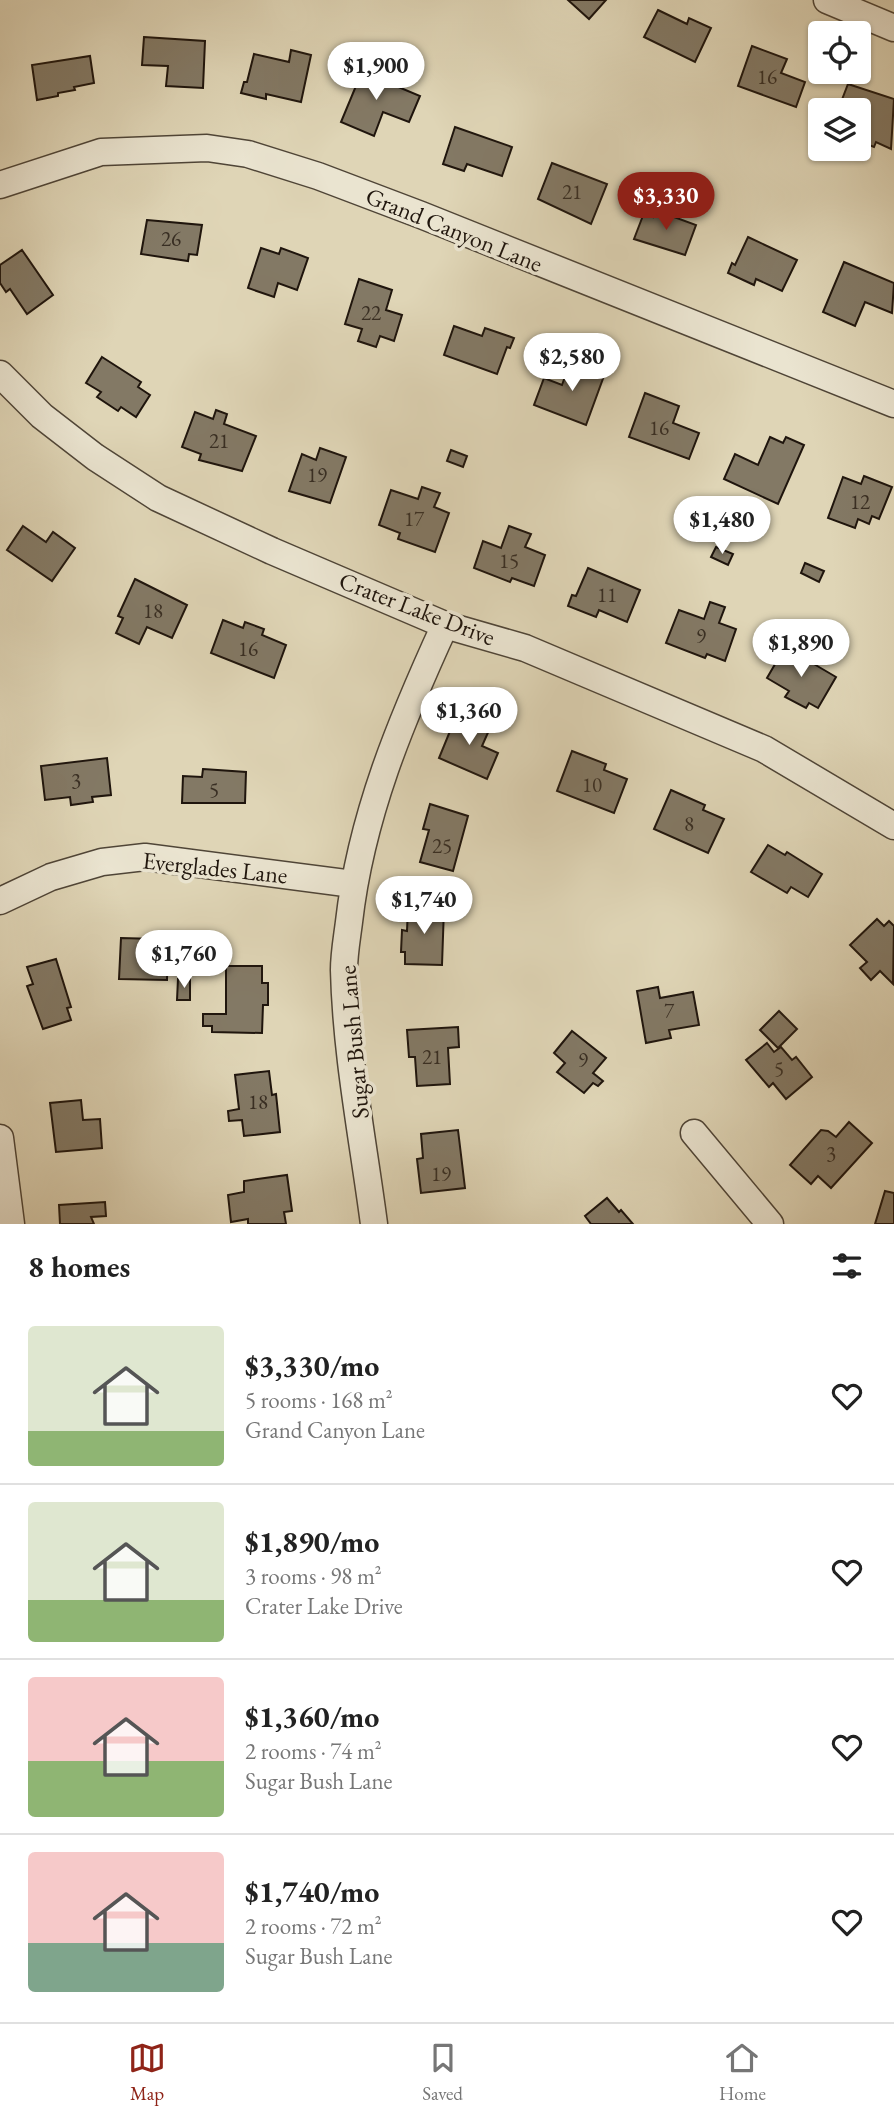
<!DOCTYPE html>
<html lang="en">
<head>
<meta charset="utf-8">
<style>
  :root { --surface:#fff; --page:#f2f2f2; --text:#222; --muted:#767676; --line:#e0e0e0; --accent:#8f2418 }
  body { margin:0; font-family:"EB Garamond",serif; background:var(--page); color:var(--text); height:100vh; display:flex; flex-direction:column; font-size:26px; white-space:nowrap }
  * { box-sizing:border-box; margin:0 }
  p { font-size:23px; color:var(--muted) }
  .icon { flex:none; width:38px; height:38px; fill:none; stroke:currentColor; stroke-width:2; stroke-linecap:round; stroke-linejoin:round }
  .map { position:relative; height:1224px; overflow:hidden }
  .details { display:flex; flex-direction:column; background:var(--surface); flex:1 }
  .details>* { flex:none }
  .controls { position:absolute; left:808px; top:21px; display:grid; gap:14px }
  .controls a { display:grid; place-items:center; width:63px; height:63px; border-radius:7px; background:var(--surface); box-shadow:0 2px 5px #0004; font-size:35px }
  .price { position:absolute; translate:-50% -60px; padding:0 16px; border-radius:24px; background:#fff; color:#222; font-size:23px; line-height:46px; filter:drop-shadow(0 2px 4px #0008) }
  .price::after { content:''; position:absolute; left:50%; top:42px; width:21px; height:16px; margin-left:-10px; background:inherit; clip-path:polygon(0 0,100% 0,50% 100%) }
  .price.current { background:var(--accent); color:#fff }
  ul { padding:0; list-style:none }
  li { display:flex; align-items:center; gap:21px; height:175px; padding:0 28px }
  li+li { border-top:2px solid var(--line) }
  li span { display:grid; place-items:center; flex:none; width:196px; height:140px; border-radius:7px; color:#555 }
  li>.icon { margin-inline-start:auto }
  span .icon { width:84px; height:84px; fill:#fffc; stroke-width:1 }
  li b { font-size:30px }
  h2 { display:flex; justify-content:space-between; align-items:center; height:84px; padding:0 28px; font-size:30px }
  .menu { display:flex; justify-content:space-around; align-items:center; height:98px; border-top:2px solid var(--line); background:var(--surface); font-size:19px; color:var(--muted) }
  .menu a { display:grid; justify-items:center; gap:4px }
  .menu .current { color:var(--accent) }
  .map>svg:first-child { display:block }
  .building { fill:#837965; stroke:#1f150d; stroke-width:2 }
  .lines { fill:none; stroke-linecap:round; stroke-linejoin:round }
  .minor-casing { stroke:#4f4537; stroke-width:29 }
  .minor { stroke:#eae4d0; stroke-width:26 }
  .labels { text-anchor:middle; stroke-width:7; stroke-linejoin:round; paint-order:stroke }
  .number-label { font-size:21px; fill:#382e23 }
  .street-label { font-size:24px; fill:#1f150d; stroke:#eae4d0 }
</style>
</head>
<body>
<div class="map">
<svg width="894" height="1224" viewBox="0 0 894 1224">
  <rect width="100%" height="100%" fill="#dfd5b6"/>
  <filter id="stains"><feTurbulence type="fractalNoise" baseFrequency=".00286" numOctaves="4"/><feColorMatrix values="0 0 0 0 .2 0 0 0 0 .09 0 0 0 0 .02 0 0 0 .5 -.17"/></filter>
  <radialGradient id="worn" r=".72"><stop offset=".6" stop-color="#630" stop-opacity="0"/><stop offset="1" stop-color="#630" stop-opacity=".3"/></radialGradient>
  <g class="building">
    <polygon points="568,0 606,0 589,19"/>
    <polygon points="658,10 687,24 689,18 711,28 695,62 644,37"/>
    <polygon points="144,37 205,41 203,88 166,86 168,66 142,65"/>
    <polygon points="752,46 787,59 781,73 805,82 796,107 738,86"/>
    <polygon points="291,50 311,55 301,102 266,94 266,99 241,93 244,82 247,82 254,54 289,62"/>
    <polygon points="90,56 94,83 74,87 75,90 58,93 58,96 37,100 32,65"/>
    <polygon points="353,68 420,96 409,122 383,112 374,136 341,122 356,86 347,82"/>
    <polygon points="848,84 894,99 891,149 876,142 874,147 859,141 859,110 838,110"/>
    <polygon points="455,127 512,147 502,176 467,164 464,171 443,164"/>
    <polygon points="552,163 607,184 591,224 538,199"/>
    <polygon points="655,210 696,225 685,255 634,239 644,213 653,217"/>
    <polygon points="147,220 202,225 197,255 189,254 188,261 141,254"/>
    <polygon points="748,237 797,260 782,291 756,279 754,285 728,273 732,263 735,265"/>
    <polygon points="261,248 279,254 281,248 308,258 297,290 278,283 274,297 248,288"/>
    <polygon points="22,250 53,295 27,314 10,289 6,292 0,283 0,265"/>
    <polygon points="844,262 894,283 892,313 865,302 855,326 823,312"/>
    <polygon points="359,279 392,290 386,310 402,315 394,341 380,336 376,347 358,341 362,329 345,324"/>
    <polygon points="454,326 482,336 485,328 514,338 510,348 507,347 497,374 444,355"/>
    <polygon points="102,357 141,382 138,387 150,395 136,417 121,407 118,411 97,397 101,392 86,383"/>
    <polygon points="571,360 605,373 586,425 534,405 544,378 562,385"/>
    <polygon points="645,393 679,406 673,423 699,433 689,459 629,437"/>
    <polygon points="216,410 227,414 224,424 256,436 242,471 199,460 201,454 182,447 195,412 213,419"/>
    <polygon points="770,437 783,443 786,437 804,445 778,504 724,479 735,454 758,465"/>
    <polygon points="320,448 346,457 330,503 289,491 302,454 316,460"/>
    <polygon points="451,450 467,456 463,467 447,461"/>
    <polygon points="864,476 892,487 879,519 872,516 869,524 858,519 855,528 828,518 843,477 861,484"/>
    <polygon points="422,487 440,493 434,507 449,513 435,552 398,539 400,533 379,525 391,490 418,499"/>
    <polygon points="702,516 717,523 710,535 696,528"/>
    <polygon points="23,526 46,542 53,532 75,548 52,581 7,550"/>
    <polygon points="509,526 531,534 525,547 545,555 534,586 512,578 510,582 474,568 483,541 501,548"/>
    <polygon points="716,547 733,554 728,565 711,557"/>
    <polygon points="805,563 824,571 819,582 801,573"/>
    <polygon points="588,568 640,590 627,622 599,610 596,617 568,606 572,595 576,596"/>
    <polygon points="135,579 187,605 172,638 147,627 139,644 116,633 123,618 118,616"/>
    <polygon points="710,602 725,607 719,623 736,629 725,661 707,654 705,658 666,643 679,610 704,619"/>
    <polygon points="223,620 243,628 245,622 264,629 262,635 286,645 274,678 211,653"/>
    <polygon points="785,647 836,677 818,708 809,703 806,708 785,697 789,691 767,678"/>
    <polygon points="457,714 490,728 482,746 498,753 487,779 439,758"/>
    <polygon points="572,751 606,764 604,770 627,779 614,813 557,791"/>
    <polygon points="107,758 111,795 92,797 93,802 71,805 70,797 45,800 41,766"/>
    <polygon points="203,769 246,772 245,803 182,803 183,776 202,777"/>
    <polygon points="671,790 705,805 703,810 724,819 708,853 654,829"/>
    <polygon points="430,804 468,816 453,871 420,862 429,830 423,829"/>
    <polygon points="768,845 785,855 787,852 822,874 808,897 791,887 787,893 751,872"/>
    <polygon points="408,907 444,908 442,965 405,964 405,952 401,952 402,930 407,931"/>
    <polygon points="877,919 884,926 889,921 894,926 893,984 880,971 871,980 860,968 867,962 850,945"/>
    <polygon points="121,938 156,939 155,944 168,944 167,980 119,979"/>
    <polygon points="56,959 71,1007 67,1008 71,1020 43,1029 27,986 33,984 27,967"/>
    <polygon points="226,966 262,966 262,983 268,983 268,1005 263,1005 262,1033 212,1032 212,1026 203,1026 203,1014 226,1014"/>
    <polygon points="178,979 190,979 190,1000 177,1000"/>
    <polygon points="658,987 660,998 693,992 699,1025 669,1030 671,1038 646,1043 637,991"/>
    <polygon points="779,1011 797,1029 778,1048 760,1030"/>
    <polygon points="458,1027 459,1047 448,1048 450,1084 417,1086 415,1057 409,1057 407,1030"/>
    <polygon points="572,1031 606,1058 593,1073 603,1081 598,1086 593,1083 584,1093 557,1072 565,1063 554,1053"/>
    <polygon points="767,1043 774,1052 781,1047 792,1060 796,1057 812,1077 786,1099 773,1083 769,1087 746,1060"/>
    <polygon points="269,1071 272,1095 276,1094 280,1132 244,1136 242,1120 229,1121 228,1111 239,1109 235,1075"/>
    <polygon points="81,1100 83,1120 100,1119 102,1148 56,1152 50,1103"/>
    <polygon points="849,1122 872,1143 831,1188 818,1176 811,1184 790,1165 821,1130 828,1131 836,1137"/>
    <polygon points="458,1130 465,1188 421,1193 417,1159 423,1158 421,1134"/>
    <polygon points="287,1175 292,1211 284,1212 286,1224 248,1224 248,1219 231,1222 228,1195 244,1192 244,1181"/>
    <polygon points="885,1191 894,1193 894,1224 875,1224"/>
    <polygon points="607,1198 619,1212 621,1210 633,1224 591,1224 585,1216"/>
    <polygon points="105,1202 106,1216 91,1217 94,1224 60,1224 59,1205"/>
  </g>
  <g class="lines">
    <g class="minor-casing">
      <g id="minor">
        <polyline points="827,0 894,28"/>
        <polyline points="0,185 101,152 207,148 248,154 318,176 421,215 894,404"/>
        <polyline points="0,374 42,416 95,457 158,498 272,551 445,625 525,648 764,749 894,826"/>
        <polyline points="0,901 51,877 102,862 145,857 353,884"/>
        <polyline points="694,1133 770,1224"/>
        <polyline points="0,1138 11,1224"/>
        <path d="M374,1224C363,1140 346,1055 344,970C344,954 347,938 349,922C361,816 401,721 445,625"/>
      </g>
    </g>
    <use href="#minor" class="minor"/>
  </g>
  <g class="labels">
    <g class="number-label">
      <text x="767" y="84">16</text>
      <text x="572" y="199">21</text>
      <text x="171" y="246">26</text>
      <text x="371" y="320">22</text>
      <text x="659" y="435">16</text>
      <text x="219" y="448">21</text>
      <text x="317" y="482">19</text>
      <text x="860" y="509">12</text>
      <text x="414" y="526">17</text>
      <text x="509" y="568">15</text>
      <text x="607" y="602">11</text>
      <text x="153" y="618">18</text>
      <text x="701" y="643">9</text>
      <text x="248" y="656">16</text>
      <text x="76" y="788">3</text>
      <text x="592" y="792">10</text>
      <text x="214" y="797">5</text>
      <text x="689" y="831">8</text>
      <text x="442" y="853">25</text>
      <text x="669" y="1018">7</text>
      <text x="432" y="1064">21</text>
      <text x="583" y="1067">9</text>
      <text x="779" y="1076">5</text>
      <text x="258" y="1109">18</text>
      <text x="831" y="1161">3</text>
      <text x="441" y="1181">19</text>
    </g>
    <g class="street-label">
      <text transform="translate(454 230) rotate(22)" y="8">Grand Canyon Lane</text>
      <text transform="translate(417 609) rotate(21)" y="8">Crater Lake Drive</text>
      <text transform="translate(215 868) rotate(6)" y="8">Everglades Lane</text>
      <text transform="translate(354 1042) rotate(-95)" y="8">Sugar Bush Lane</text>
    </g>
  </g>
  <rect width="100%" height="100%" filter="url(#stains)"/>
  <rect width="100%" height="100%" fill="url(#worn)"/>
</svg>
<div class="controls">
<a><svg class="icon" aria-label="locate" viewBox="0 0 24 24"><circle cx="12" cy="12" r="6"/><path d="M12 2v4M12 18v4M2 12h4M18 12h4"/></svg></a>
<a><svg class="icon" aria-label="layers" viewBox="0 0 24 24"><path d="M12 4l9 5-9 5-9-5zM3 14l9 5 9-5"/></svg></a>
</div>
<b class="price" style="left:376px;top:102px">$1,900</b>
<b class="price current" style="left:666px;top:232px">$3,330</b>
<b class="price" style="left:572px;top:393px">$2,580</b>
<b class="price" style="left:722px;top:556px">$1,480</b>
<b class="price" style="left:801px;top:679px">$1,890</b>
<b class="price" style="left:469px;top:747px">$1,360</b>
<b class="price" style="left:424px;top:936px">$1,740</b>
<b class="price" style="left:184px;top:990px">$1,760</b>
</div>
<section class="details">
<h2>8 homes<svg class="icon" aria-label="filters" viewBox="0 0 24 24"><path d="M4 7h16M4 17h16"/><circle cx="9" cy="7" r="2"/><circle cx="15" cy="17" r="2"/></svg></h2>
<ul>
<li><span style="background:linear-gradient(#dfe7d0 75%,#8fb573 0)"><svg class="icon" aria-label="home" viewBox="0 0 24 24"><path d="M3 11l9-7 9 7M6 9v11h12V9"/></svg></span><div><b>$3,330/mo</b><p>5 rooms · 168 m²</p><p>Grand Canyon Lane</p></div><svg class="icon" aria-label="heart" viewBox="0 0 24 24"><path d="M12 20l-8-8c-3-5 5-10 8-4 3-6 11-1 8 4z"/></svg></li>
<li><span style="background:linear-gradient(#dfe7d0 70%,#8fb573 0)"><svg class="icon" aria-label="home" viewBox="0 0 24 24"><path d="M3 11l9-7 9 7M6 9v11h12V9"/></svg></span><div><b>$1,890/mo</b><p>3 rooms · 98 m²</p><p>Crater Lake Drive</p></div><svg class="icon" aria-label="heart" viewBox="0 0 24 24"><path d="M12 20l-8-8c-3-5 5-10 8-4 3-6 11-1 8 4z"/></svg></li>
<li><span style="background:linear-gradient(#f6c9c9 60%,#8fb573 0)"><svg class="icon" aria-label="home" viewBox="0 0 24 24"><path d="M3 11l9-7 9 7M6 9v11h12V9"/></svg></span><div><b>$1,360/mo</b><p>2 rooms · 74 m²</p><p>Sugar Bush Lane</p></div><svg class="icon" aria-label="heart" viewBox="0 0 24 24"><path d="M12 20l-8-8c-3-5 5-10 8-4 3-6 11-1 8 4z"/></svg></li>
<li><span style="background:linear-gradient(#f6c9c9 65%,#7fa58c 0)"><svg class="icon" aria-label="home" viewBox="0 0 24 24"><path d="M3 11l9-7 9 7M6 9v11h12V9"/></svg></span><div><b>$1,740/mo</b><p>2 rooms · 72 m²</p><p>Sugar Bush Lane</p></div><svg class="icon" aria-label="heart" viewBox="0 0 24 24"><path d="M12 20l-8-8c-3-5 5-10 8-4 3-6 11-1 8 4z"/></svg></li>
</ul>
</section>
<nav class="menu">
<a class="current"><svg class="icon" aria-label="map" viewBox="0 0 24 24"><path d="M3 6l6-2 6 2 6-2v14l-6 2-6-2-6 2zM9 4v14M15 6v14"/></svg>Map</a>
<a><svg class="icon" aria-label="saved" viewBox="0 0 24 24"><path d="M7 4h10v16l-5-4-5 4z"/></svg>Saved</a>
<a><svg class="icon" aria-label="home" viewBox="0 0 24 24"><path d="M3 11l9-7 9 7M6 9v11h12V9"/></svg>Home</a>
</nav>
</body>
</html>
